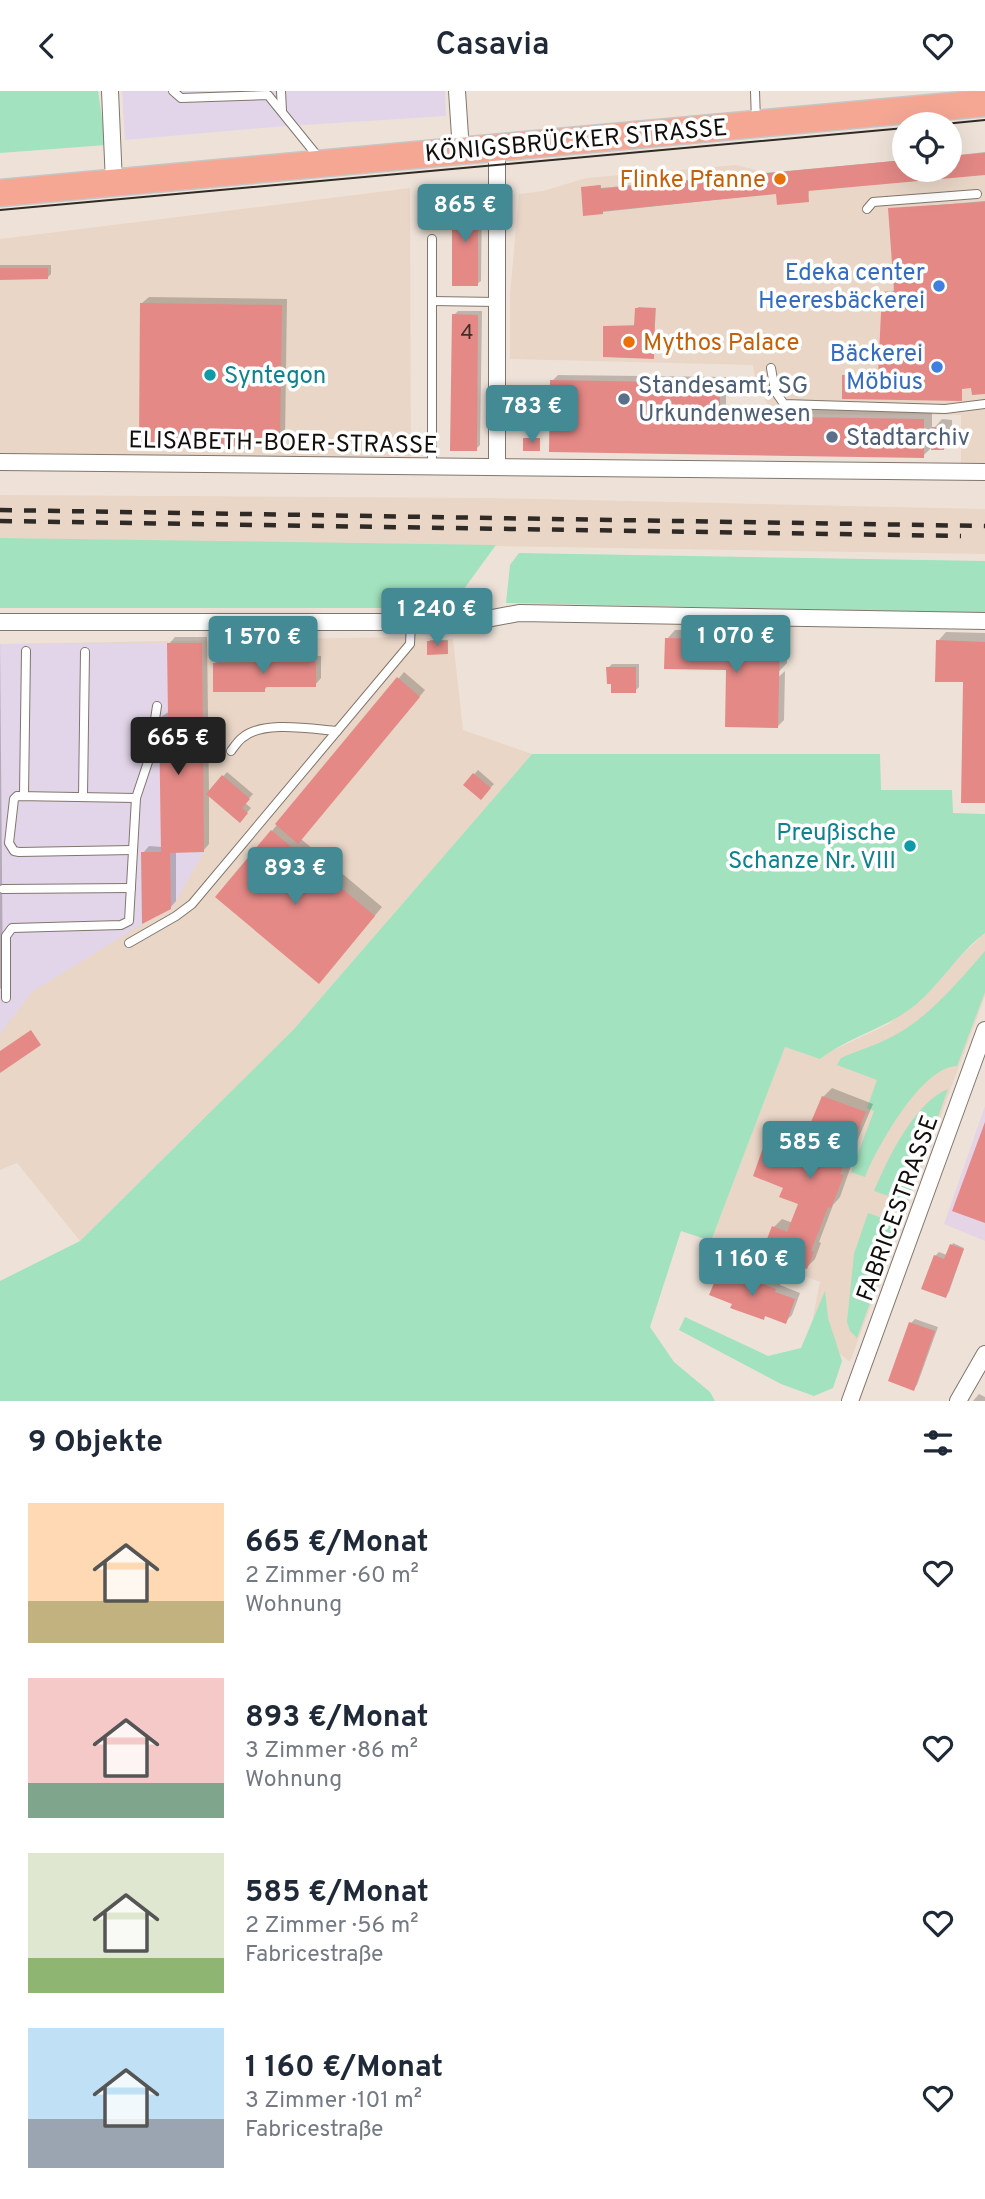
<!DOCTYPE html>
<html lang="de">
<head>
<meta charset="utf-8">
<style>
  :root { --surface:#fff; --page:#f6f6f7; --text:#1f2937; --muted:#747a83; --accent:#448a94 }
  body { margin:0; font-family:Overpass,sans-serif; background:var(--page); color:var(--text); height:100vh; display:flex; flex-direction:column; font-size:26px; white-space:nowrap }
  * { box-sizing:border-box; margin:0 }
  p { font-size:23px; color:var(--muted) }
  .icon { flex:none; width:38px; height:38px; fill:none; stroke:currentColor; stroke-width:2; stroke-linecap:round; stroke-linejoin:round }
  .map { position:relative; height:1310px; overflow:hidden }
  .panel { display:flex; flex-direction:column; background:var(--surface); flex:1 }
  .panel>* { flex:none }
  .controls { position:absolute; left:892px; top:21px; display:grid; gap:14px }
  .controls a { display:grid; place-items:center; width:70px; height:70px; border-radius:50%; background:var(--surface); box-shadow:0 7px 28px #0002; font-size:35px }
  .price { position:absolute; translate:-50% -60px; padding:0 16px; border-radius:7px; background:var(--accent); color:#fff; font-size:23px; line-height:46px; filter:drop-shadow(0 2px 4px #0008) }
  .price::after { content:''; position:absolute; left:50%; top:42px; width:21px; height:16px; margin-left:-10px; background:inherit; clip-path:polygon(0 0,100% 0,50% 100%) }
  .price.on { background:#222; color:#fff }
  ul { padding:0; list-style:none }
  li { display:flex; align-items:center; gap:21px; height:175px; padding:0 28px }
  li span { display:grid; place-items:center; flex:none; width:196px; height:140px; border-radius:0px; color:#555 }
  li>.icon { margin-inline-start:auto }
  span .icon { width:84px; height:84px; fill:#fffc; stroke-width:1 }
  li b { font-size:30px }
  h2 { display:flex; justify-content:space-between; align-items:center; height:84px; padding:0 28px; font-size:30px }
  header { display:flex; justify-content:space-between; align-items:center; height:91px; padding:0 28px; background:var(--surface); font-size:32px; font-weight:600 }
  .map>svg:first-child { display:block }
  .built { fill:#e9d6c7 }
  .industrial { fill:#e2d5e9 }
  .education { fill:#e5d4e6 }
  .green { fill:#a2e2be }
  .shadow { fill:#0003 }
  .building { fill:#e48986 }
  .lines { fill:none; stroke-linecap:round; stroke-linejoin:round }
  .lane-casing { stroke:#81766d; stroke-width:10 }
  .street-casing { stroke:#81766d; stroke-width:18 }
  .primary-casing { stroke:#c6c5c4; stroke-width:29 }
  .lane { stroke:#fff; stroke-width:8 }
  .street { stroke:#fff; stroke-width:16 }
  .primary { stroke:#f5a794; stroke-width:26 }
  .tram { stroke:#2f2a26; stroke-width:2 }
  .rail { stroke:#2f2a26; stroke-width:4.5; stroke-dasharray:12 12; stroke-linecap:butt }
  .food-dot { fill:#e8710a; stroke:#fff; stroke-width:2.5 }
  .shop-dot { fill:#3f7fe0; stroke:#fff; stroke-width:2.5 }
  .culture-dot { fill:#0f9aa8; stroke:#fff; stroke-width:2.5 }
  .service-dot { fill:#5c6f8a; stroke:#fff; stroke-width:2.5 }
  .labels { text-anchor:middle; stroke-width:7; stroke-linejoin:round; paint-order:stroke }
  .number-label { font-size:21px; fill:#462d2a }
  .street-label { font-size:24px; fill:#120e0b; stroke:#fff }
  .food-label { font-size:24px; fill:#c56008; stroke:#fff; text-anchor:end }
  .shop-label { font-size:24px; fill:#366cbe; stroke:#fff; text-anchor:end }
  .culture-label { font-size:24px; fill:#0d838f; stroke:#fff; text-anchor:start }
  .service-label { font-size:24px; fill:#4e5e75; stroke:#fff; text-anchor:start }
</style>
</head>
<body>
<header><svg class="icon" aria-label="back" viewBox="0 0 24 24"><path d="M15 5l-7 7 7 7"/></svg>Casavia<svg class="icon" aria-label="heart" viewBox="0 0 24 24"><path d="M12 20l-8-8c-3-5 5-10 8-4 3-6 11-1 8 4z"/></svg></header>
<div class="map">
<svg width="985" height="1310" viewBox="0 0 985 1310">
  <rect width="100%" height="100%" fill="#eee2d8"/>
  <g class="built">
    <polygon points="985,62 985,375 961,376 961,324 772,323 755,288 753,274 510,268 510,203 519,103 543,100 586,87 736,74 768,82 905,69 905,79 950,79 950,65"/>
    <polygon points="410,97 411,375 0,371 0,148"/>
    <polygon points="0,404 493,407 985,418 985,463 0,447"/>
    <polygon points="404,546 453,548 463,639 532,663 294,938 80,1150 17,1072 0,1079 0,553"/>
    <polygon points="985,842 985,905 850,1271 841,1264 813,1226 820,1191 711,1150 785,956 820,968 831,960 889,933"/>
  </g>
  <g class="industrial">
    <polygon points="122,0 445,0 446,25 273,36 125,49"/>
    <polygon points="202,552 204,761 171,818 142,833 32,901 0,943 0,553"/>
  </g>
  <polygon class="education" points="985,1015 985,1150 944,1133"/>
  <g class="green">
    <polygon points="0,0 98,0 106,54 0,62"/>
    <polygon points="0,447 496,454 458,506 419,517 0,517"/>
    <polygon points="519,462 985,470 985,522 506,512 510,474"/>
    <path d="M532,663H880L881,699H952L953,722L985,723V842C958,862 940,894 914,915C885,938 848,946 820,968L785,956L711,1150L681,1140L650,1236L674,1271L710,1301L715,1310H0V1190L80,1150L294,938Z"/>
    <path d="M985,860V901L957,975C922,975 877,1056 865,1086L851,1081L874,1020L867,1017L877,989L837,974L841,967C859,959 880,953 897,943C932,923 959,890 985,860Z"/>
    <path d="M948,998L907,1111L874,1100C888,1067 914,1012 948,998Z"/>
    <polygon points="868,1122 899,1133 857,1247 850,1240 847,1231 854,1163"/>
    <polygon points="825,1200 828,1227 842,1270 833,1297 814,1305 781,1293 679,1239 685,1226 768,1265 801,1257"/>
  </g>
  <g class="shadow">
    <polygon points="985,61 985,82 809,99 808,109 778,102 602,121 583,97 601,94 601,97 905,69 905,79 950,79 950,65"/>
    <polygon points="482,108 481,190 477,193 454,114 458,110"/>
    <polygon points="985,110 985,301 973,296 962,296 961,308 843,285 880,283 884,202 896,199 890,118"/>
    <polygon points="0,174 51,174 51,183 47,187 0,187"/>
    <polygon points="149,206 287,208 285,348 279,354 142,212"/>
    <polygon points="638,216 656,217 653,266 605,235 636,234"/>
    <polygon points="458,220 482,220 480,354 476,358 454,224"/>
    <polygon points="558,284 726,286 726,322 730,317 932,320 932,336 935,336 942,328 952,329 952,349 943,357 931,357 923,365 551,359 552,290"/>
    <polygon points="675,539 788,539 787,572 772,588 774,590 785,580 784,629 778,635 728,578 667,548"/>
    <polygon points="946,541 985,542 985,710 965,589 938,550"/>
    <polygon points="175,546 207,546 209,702 227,681 253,703 245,712 251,717 239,730 209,704 209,753 203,760 176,760 176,810 170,817 143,762 149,755 163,756 161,626 170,620 169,553"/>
    <polygon points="0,548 3,895 0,898"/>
    <polygon points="430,549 448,549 448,560 447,562 429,551"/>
    <polygon points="321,565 321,587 315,594 269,594 264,599 215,572 221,566"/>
    <polygon points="612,573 639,573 639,596 635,600 613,591 608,577"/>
    <polygon points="404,581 425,599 301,748 382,816 327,882 217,806"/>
    <polygon points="478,679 494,693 481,707 465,694"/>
    <polygon points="832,997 873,1013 847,1074 851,1075 840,1106 833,1114 819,1151 821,1152 815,1168 807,1176 774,1136 782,1128 793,1132 800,1112 766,1055 775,1047 802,1057 808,1051 822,1056 829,1036 823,1006"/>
    <polygon points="953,1152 964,1157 949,1201 945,1205 935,1165 939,1161 947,1164"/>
    <polygon points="726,1175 748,1183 751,1180 781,1191 780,1194 800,1202 792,1224 785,1231 767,1223 763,1227 734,1212 720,1181"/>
    <polygon points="915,1228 938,1236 917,1294 913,1298 911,1232"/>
    <polygon points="979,1303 985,1306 985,1310 973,1310"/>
  </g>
  <g class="building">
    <polygon points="985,62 985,84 808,100 809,111 777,114 776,103 603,120 603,123 583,125 581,96 600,94 601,98 905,69 905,79 950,79 950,65"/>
    <polygon points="478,111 478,195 452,195 452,113"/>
    <polygon points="985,111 985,303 972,304 971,297 962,298 962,310 842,308 842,284 878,284 882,201 894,200 888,117"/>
    <polygon points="0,177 48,177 48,188 0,189"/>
    <polygon points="140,212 282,214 280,356 139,354"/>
    <polygon points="635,217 655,217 654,268 603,266 603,235 634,235"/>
    <polygon points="452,223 478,224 477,360 450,360"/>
    <polygon points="550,289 720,292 720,325 924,328 924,344 931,344 932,336 944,337 944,359 931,359 932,352 924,351 924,367 549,361"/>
    <rect x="523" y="347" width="17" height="13"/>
    <polygon points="746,546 780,547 778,637 725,636 726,579 664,578 665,547 746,549"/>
    <polygon points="936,549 985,551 985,712 961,712 963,591 935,591"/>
    <polygon points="427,550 447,550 448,563 427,564"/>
    <polygon points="167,552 202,552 204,761 170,762 171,818 142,833 141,761 161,761 159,626 168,626"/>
    <polygon points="316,570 316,596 265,596 265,601 213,601 213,572"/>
    <polygon points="606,576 636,576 636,602 611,602 611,593 607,593"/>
    <polygon points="397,586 420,606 298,753 275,733"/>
    <polygon points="473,682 491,697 481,709 463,694"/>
    <polygon points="222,684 250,708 242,717 248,722 240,732 206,703"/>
    <polygon points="271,739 375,825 319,893 215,806"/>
    <polygon points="31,939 41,954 0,982 0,960"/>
    <polygon points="822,1005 866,1021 840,1083 844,1084 831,1117 828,1116 811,1160 814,1161 807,1178 762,1161 772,1135 787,1141 798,1113 779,1106 783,1097 753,1085 764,1054 796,1066 798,1059 816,1066 827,1037 811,1031"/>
    <polygon points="985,1031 985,1132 952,1120"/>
    <polygon points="950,1153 964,1158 946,1207 921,1198 934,1164 944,1168"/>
    <polygon points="719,1180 742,1189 743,1185 776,1198 775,1201 795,1208 786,1233 765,1225 764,1229 730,1217 732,1213 709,1204"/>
    <polygon points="909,1231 935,1240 914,1300 888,1290"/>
  </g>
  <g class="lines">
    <g class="lane-casing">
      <g id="lane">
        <polyline points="173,0 181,7 268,4 319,67"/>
        <polyline points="281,0 282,20"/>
        <polyline points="755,0 756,30"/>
        <polyline points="867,118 873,111 977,103"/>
        <polyline points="432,148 432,375"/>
        <polyline points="432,210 497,211"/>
        <polyline points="771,277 775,300 784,313 945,318 985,313"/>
        <path d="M231,660C234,656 238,650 242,647C262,629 312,638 337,640"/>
        <polyline points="24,704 26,560"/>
        <polyline points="83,705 85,561"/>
        <polyline points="133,759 19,761 14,760 9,752 14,708 17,705 136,707"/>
        <polyline points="3,798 131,797"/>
        <polyline points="129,852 176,825 192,813 410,553 411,531"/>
        <polyline points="6,907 6,845 12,837 121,834 129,830 136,707 149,668 157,615"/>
      </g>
    </g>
    <g class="street-casing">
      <g id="street">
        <polyline points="110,0 114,92"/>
        <polyline points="457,0 461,60"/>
        <polyline points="0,371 985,381"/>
        <polyline points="497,376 497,57"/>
        <polyline points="0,531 471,531 519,522 985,530"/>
        <polyline points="850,1310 985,939"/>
        <polyline points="958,1310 985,1263"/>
      </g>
    </g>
    <g class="primary-casing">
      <polyline id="primary" points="0,102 985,12"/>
    </g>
    <use href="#lane" class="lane"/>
    <use href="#street" class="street"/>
    <use href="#primary" class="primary"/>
    <g class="tram">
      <polyline points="944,33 985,29"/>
      <polyline points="0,119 905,37"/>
    </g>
    <g class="rail">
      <polyline points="0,419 985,435"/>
      <polyline points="0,430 961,445"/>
    </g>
  </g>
  <g class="food-dot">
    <circle cx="780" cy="88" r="7"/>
    <circle cx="629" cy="251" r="7"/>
  </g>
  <g class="shop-dot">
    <circle cx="939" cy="195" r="7"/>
    <circle cx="937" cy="276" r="7"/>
  </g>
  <g class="culture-dot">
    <circle cx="210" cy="284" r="7"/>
    <circle cx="910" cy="755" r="7"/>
  </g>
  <g class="service-dot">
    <circle cx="624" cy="308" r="7"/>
    <circle cx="832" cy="346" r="7"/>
  </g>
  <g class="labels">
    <g class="number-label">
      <text x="467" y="248">4</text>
    </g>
    <g class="street-label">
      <text transform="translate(576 49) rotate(-5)" y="8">KÖNIGSBRÜCKER STRASSE</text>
      <text transform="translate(283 351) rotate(1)" y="8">ELISABETH-BOER-STRASSE</text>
      <text transform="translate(897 1117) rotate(-70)" y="8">FABRICESTRASSE</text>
    </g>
    <g class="food-label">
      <text x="766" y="96">Flinke Pfanne</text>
      <text x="643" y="259" text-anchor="start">Mythos Palace</text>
    </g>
    <g class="shop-label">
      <text x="925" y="189">Edeka center<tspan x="925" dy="28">Heeresbäckerei</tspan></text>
      <text x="923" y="270">Bäckerei<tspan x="923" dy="28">Möbius</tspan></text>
    </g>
    <g class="culture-label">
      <text x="224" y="292">Syntegon</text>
      <text x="896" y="749" text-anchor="end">Preußische<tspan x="896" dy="28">Schanze Nr. VIII</tspan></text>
    </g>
    <g class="service-label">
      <text x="638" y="302">Standesamt, SG<tspan x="638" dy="28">Urkundenwesen</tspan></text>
      <text x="846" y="354">Stadtarchiv</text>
    </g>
  </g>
</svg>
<div class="controls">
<a><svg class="icon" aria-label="locate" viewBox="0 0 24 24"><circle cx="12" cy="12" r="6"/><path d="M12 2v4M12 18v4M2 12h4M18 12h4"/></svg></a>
</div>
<b class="price" style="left:465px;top:153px">865 €</b>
<b class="price" style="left:532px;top:354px">783 €</b>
<b class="price" style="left:437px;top:557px">1 240 €</b>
<b class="price" style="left:736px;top:584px">1 070 €</b>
<b class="price" style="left:263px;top:585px">1 570 €</b>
<b class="price on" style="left:178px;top:686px">665 €</b>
<b class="price" style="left:295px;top:816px">893 €</b>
<b class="price" style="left:810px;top:1090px">585 €</b>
<b class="price" style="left:752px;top:1207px">1 160 €</b>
</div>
<section class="panel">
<h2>9 Objekte<svg class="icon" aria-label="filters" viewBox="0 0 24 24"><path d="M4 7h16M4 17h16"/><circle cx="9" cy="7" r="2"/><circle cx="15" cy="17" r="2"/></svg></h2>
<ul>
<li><span style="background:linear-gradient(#ffd9b3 70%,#c2b280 0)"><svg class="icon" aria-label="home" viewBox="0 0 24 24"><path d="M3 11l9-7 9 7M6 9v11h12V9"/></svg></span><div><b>665 €/Monat</b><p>2 Zimmer · 60 m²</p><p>Wohnung</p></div><svg class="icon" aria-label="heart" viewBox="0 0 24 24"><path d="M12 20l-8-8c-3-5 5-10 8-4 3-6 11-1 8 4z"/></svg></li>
<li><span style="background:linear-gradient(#f6c9c9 75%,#7fa58c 0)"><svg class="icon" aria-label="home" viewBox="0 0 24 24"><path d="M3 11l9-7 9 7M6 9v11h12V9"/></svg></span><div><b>893 €/Monat</b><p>3 Zimmer · 86 m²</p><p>Wohnung</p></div><svg class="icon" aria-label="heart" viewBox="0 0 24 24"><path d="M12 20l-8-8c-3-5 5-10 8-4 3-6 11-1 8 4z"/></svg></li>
<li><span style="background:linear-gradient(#dfe7d0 75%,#8fb573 0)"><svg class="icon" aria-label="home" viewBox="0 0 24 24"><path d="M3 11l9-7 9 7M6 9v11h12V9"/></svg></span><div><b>585 €/Monat</b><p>2 Zimmer · 56 m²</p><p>Fabricestraße</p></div><svg class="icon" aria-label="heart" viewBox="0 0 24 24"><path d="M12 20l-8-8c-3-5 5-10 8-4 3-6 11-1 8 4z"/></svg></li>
<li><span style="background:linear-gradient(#bfe0f5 65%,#9aa5b1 0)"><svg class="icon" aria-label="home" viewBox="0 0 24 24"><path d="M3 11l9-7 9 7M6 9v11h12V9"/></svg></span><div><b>1 160 €/Monat</b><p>3 Zimmer · 101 m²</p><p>Fabricestraße</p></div><svg class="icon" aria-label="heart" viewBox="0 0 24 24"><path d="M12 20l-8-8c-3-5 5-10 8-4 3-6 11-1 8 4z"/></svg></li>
</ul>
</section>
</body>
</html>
